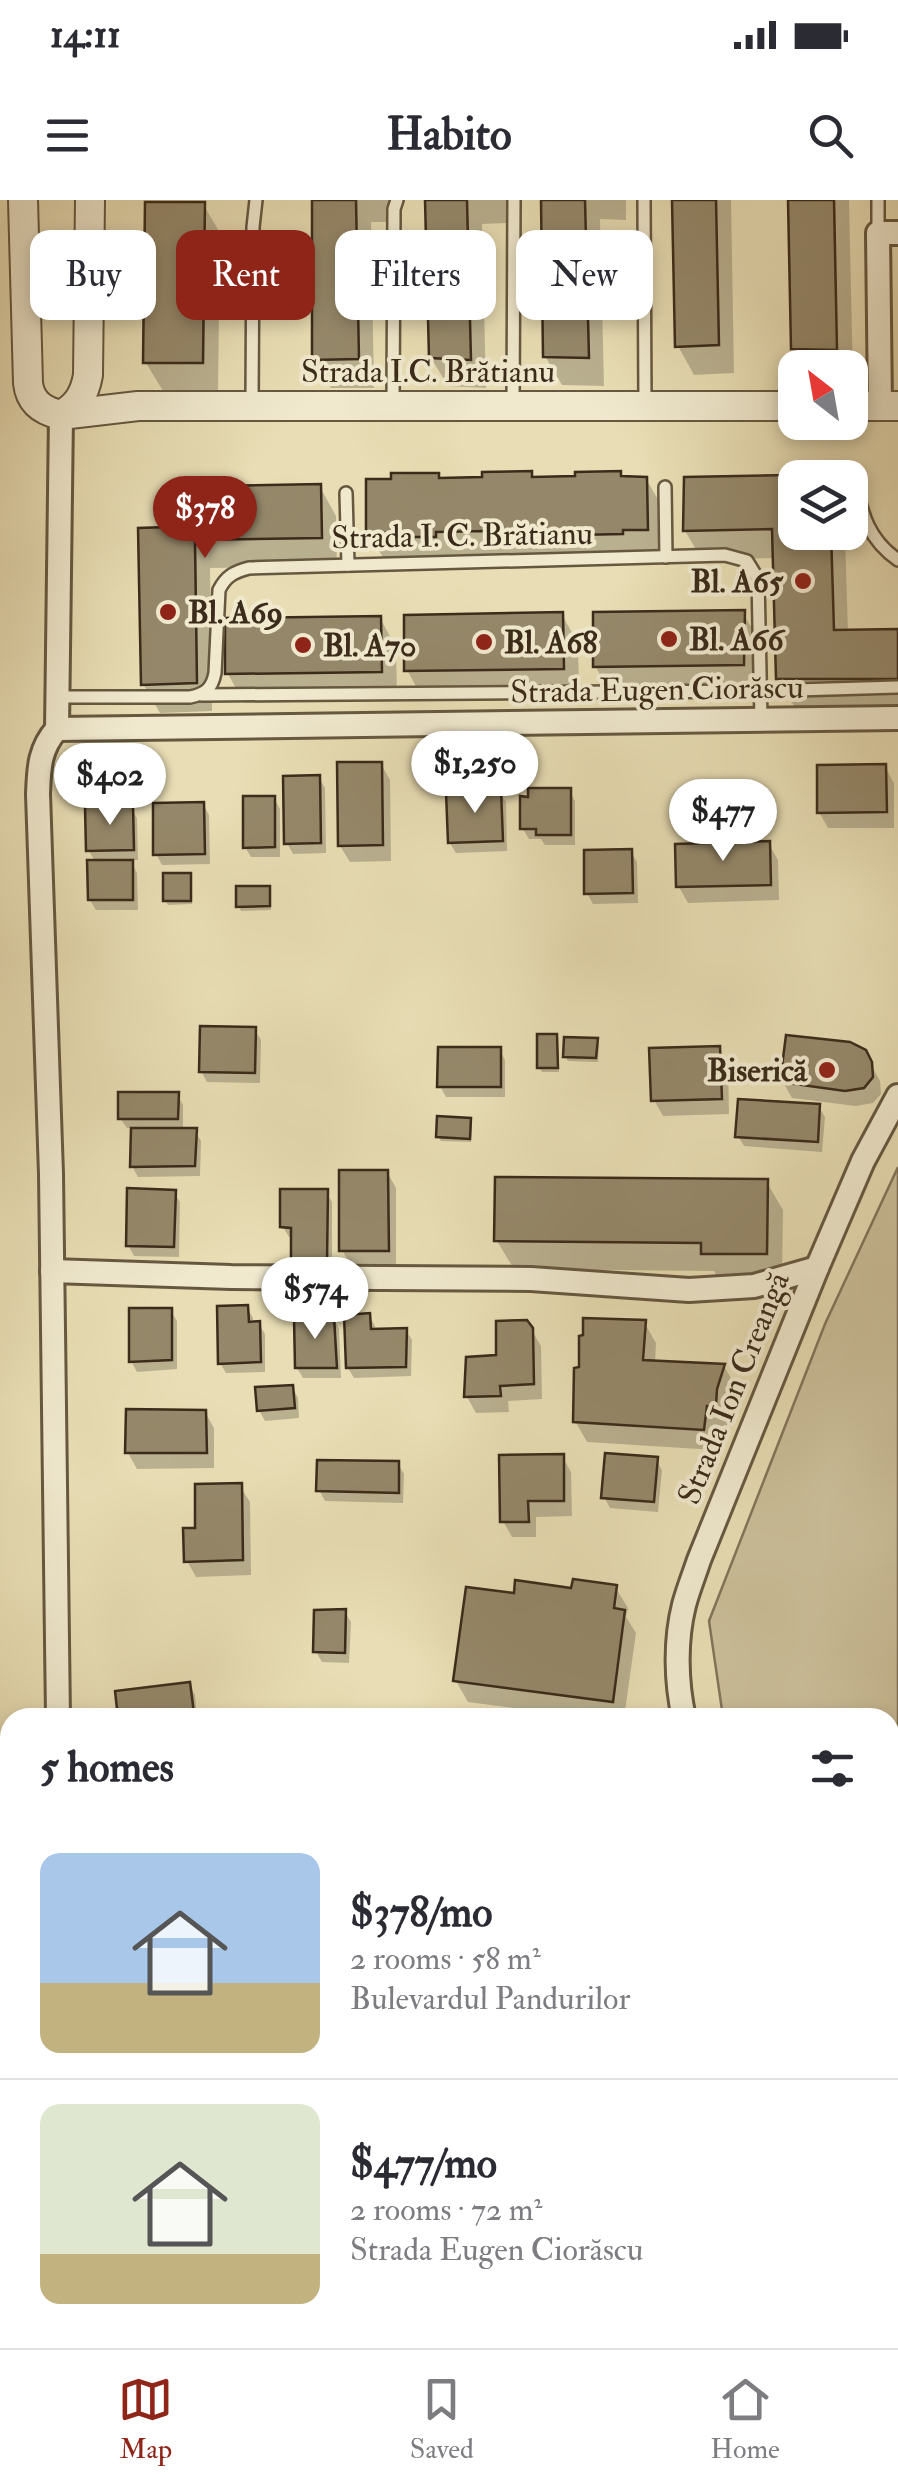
<!DOCTYPE html>
<html lang="en">
<head>
<meta charset="utf-8">
<style>
  :root { --surface:#fff; --page:#f7f7f7; --text:#2b2b33; --muted:#7c7c81; --line:#e1e1e2; --accent:#8f2418 }
  body { margin:0; font-family:"IM FELL Double Pica",serif; background:var(--page); color:var(--text); height:100vh; display:flex; flex-direction:column; font-size:38px; white-space:nowrap }
  * { box-sizing:border-box; margin:0 }
  p { font-size:32px; color:var(--muted) }
  .icon { flex:none; width:55px; height:55px; fill:none; stroke:currentColor; stroke-width:2; stroke-linecap:round; stroke-linejoin:round }
  .map { position:relative; flex:1; overflow:hidden }
  .side { position:absolute; left:0px; top:1508px; width:900px; height:642px; display:flex; flex-direction:column; background:var(--surface); border-radius:30px 30px 0 0; box-shadow:0 5px 15px #0003 }
  .side>* { flex:none }
  .top-card { position:absolute; left:30px; top:30px; width:840px; height:90px; display:flex; gap:20px }
  .needle { width:65px; rotate:329deg }
  .tools { position:absolute; left:778px; top:150px; display:grid; gap:20px }
  .tools a { display:grid; place-items:center; width:90px; height:90px; border-radius:20px; background:var(--surface); box-shadow:0 5px 15px #0003; font-size:50px }
  .price { position:absolute; translate:-50% -85px; padding:0 22px; border-radius:35px; background:#fff; color:#222; font-size:32px; line-height:65px; filter:drop-shadow(0 2px 5px #0008) }
  .price::after { content:''; position:absolute; left:50%; top:60px; width:30px; height:22px; margin-left:-15px; background:inherit; clip-path:polygon(0 0,100% 0,50% 100%) }
  .price.selected { background:var(--accent); color:#fff }
  ul { padding:0; list-style:none }
  li { display:flex; align-items:center; gap:30px; height:250px; padding:0 40px }
  li+li { border-top:2px solid var(--line) }
  li span { display:grid; place-items:center; flex:none; width:280px; height:200px; border-radius:20px; color:#555 }
  li>.icon { margin-inline-start:auto }
  span .icon { width:120px; height:120px; fill:#fffc; stroke-width:1 }
  li b { font-size:42px }
  h2 { display:flex; justify-content:space-between; align-items:center; height:120px; padding:0 40px; font-size:42px }
  .tag { padding:0 35px; border-radius:20px; background:var(--surface); box-shadow:0 5px 15px #0003; font-size:35px; line-height:90px }
  .tag.selected { background:var(--accent); color:#fff }
  .status { display:flex; justify-content:space-between; align-items:center; height:70px; padding:0 50px; background:var(--surface); direction:ltr }
  .status svg { height:28px; fill:currentColor }
  header { display:flex; justify-content:space-between; align-items:center; height:130px; padding:0 40px; background:var(--surface); font-size:45px; font-weight:700 }
  .dock { display:flex; justify-content:space-around; align-items:center; height:140px; border-top:2px solid var(--line); background:var(--surface); font-size:28px; color:var(--muted) }
  .dock a { display:grid; justify-items:center; gap:5px }
  .dock .selected { color:var(--accent) }
  .map>svg:first-child { display:block }
  .green { fill:#cbbf9a; stroke:#83755a; stroke-width:2.5 }
  .shadow { fill:#0003 }
  .building { fill:#95886a; stroke:#3b2b1a; stroke-width:2.5 }
  .lines { fill:none; stroke-linecap:round; stroke-linejoin:round }
  .service-casing { stroke:#665840; stroke-width:16 }
  .minor-casing { stroke:#665840; stroke-width:28 }
  .tertiary-casing { stroke:#665840; stroke-width:32 }
  .service { stroke:#f0e9ce; stroke-width:11 }
  .minor { stroke:#f0e9ce; stroke-width:22 }
  .tertiary { stroke:#f0e9ce; stroke-width:28 }
  .poi-dot { fill:#8f2418; stroke:#f0e9ce; stroke-width:4 }
  .labels { text-anchor:middle; stroke-width:8; stroke-linejoin:round; paint-order:stroke }
  .street-label { font-size:32px; fill:#3b2b1a; stroke:#f0e9ce }
  .poi-label { font-size:32px; font-weight:bold; fill:#3b2b1a; stroke:#f0e9ce; text-anchor:start }
</style>
</head>
<body>
<div class="status"><b>14:11</b><svg viewBox="0 0 49 12"><path d="M0 12V9h3v3zM5 12V6h3v6zM10 12V3h3v9zM15 12V0h3v12zM26 1h20v11H26zM47 4h2v5h-2z"/></svg></div>
<header><svg class="icon" aria-label="menu" viewBox="0 0 24 24"><path d="M4 6h16M4 12h16M4 18h16"/></svg>Habito<svg class="icon" aria-label="search" viewBox="0 0 24 24"><circle cx="10" cy="10" r="6"/><path d="M15 15l6 6"/></svg></header>
<div class="map">
<svg width="898" height="2148" viewBox="0 0 898 2148">
  <rect width="100%" height="100%" fill="#e8ddb4"/>
  <filter id="stains"><feTurbulence type="fractalNoise" baseFrequency=".002" numOctaves="4"/><feColorMatrix values="0 0 0 0 .2 0 0 0 0 .09 0 0 0 0 .02 0 0 0 .5 -.17"/></filter>
  <radialGradient id="worn" r=".72"><stop offset=".6" stop-color="#630" stop-opacity="0"/><stop offset="1" stop-color="#630" stop-opacity=".3"/></radialGradient>
  <polygon class="green" points="898,967 898,2148 681,2148 682,2140 890,2140 890,1518 723,1517 709,1421 825,1124"/>
  <g class="shadow">
    <polygon points="314,0 393,0 394,22 371,22 374,188 331,188 314,159"/>
    <polygon points="428,0 506,0 506,23 482,24 486,188 448,186 431,158"/>
    <polygon points="544,0 626,0 626,20 600,19 604,186 562,185 545,156"/>
    <polygon points="675,0 731,0 734,173 694,175 678,146"/>
    <polygon points="791,0 849,0 853,178 850,178 850,168 804,168 793,148"/>
    <polygon points="203,4 220,33 218,191 163,191 146,163"/>
    <polygon points="531,273 534,279 620,274 623,279 646,279 663,308 663,358 385,361 369,333 440,280"/>
    <polygon points="788,278 795,290 795,332 843,332 845,335 848,432 898,431 898,508 795,508 779,479 775,358 702,359 685,331"/>
    <polygon points="320,287 336,316 337,366 210,368 212,511 160,513 143,484 169,330"/>
    <polygon points="743,413 760,442 759,493 612,495 595,466"/>
    <polygon points="562,415 578,443 579,498 423,499 407,470"/>
    <polygon points="380,418 396,447 397,500 244,503 228,474"/>
    <polygon points="381,564 390,580 391,661 350,662 340,646"/>
    <polygon points="885,567 894,583 894,628 828,628 819,612"/>
    <polygon points="319,578 325,588 326,653 293,654 287,643"/>
    <polygon points="569,590 575,601 575,645 545,645 541,639 529,639 523,629 530,599"/>
    <polygon points="499,592 506,602 507,651 456,653 450,643"/>
    <polygon points="274,598 280,609 280,657 251,657 245,647"/>
    <polygon points="203,604 209,615 210,664 162,665 156,654"/>
    <polygon points="131,608 137,618 138,660 130,660 137,673 138,710 96,710 90,700 96,663 89,651"/>
    <polygon points="769,644 778,660 779,700 688,703 679,687"/>
    <polygon points="631,652 637,662 638,703 593,704 587,693"/>
    <polygon points="189,675 192,679 192,704 168,705 165,700"/>
    <polygon points="268,688 271,693 271,710 241,711 239,706"/>
    <polygon points="255,830 261,840 260,883 207,882 201,871"/>
    <polygon points="556,836 558,841 559,872 542,872 539,867"/>
    <polygon points="596,841 599,845 598,862 568,861 565,856"/>
    <polygon points="718,848 728,864 729,914 663,916 654,900"/>
    <polygon points="499,849 505,860 505,897 446,897 440,886"/>
    <polygon points="864,852 880,881 881,894 873,903 856,906 792,898 783,882"/>
    <polygon points="177,894 183,905 183,931 195,931 201,941 200,976 138,977 132,966 133,928 127,928 120,918"/>
    <polygon points="819,907 825,917 822,952 744,946 738,936"/>
    <polygon points="470,920 472,925 471,942 441,941 438,936"/>
    <polygon points="387,972 396,988 396,1066 351,1066 342,1050"/>
    <polygon points="766,981 783,1010 782,1082 720,1082 714,1071 514,1069 497,1041"/>
    <polygon points="174,992 180,1002 179,1057 134,1056 128,1045"/>
    <polygon points="326,992 332,1002 332,1071 299,1071 293,1061 294,1037 289,1037 283,1027"/>
    <polygon points="247,1107 253,1118 253,1124 259,1124 265,1134 265,1172 226,1173 220,1163"/>
    <polygon points="171,1111 177,1121 177,1169 137,1172 131,1161"/>
    <polygon points="369,1115 375,1126 375,1131 406,1130 412,1140 411,1176 354,1178 348,1168"/>
    <polygon points="333,1118 339,1129 341,1178 303,1178 297,1168"/>
    <polygon points="644,1122 656,1143 655,1163 724,1166 736,1187 728,1211 727,1226 718,1226 715,1250 587,1242 575,1221"/>
    <polygon points="531,1129 541,1146 542,1199 508,1201 509,1212 476,1213 467,1197 499,1157"/>
    <polygon points="292,1187 298,1198 299,1218 265,1221 259,1210"/>
    <polygon points="205,1212 214,1228 214,1268 137,1269 128,1253"/>
    <polygon points="562,1256 571,1272 572,1316 536,1317 536,1337 512,1337 503,1321"/>
    <polygon points="656,1260 662,1270 658,1312 610,1308 604,1297"/>
    <polygon points="398,1264 404,1274 403,1303 325,1301 319,1290"/>
    <polygon points="240,1286 250,1302 251,1375 196,1377 187,1361"/>
    <polygon points="615,1387 628,1408 626,1417 636,1433 624,1518 590,1518 468,1502 456,1481 516,1396"/>
    <polygon points="345,1412 351,1422 349,1463 322,1462 316,1452"/>
    <polygon points="189,1484 195,1495 197,1518 120,1518"/>
    <polygon points="328,2140 427,2140 428,2148 329,2148"/>
  </g>
  <g class="building">
    <polygon points="312,0 356,0 359,159 312,160"/>
    <polygon points="425,0 467,0 471,160 429,158"/>
    <polygon points="541,0 585,0 589,158 543,157"/>
    <polygon points="672,0 716,0 719,145 675,147"/>
    <polygon points="788,0 834,0 837,150 791,149"/>
    <polygon points="145,2 205,2 203,163 143,163"/>
    <polygon points="532,271 532,277 575,276 575,272 621,271 621,276 647,277 648,330 623,330 623,334 575,335 575,331 530,332 530,336 485,336 485,331 436,332 436,337 391,337 391,333 366,333 366,279 391,279 391,273 439,273 439,278 482,277 482,272"/>
    <polygon points="789,275 790,306 795,305 795,332 831,332 834,430 898,429 898,479 776,479 772,329 683,331 684,277"/>
    <polygon points="321,284 322,338 195,340 197,483 141,485 138,328 167,327 166,287"/>
    <polygon points="745,410 744,465 593,467 593,412"/>
    <polygon points="563,412 564,469 404,471 404,415"/>
    <polygon points="381,416 382,472 225,474 225,418"/>
    <polygon points="337,562 382,562 383,645 338,646"/>
    <polygon points="886,564 887,612 817,613 817,565"/>
    <polygon points="320,575 321,643 284,644 283,576"/>
    <polygon points="528,588 571,588 571,635 536,635 536,629 520,629 520,596 528,597"/>
    <polygon points="501,589 503,641 448,643 446,592"/>
    <polygon points="243,596 275,596 275,647 243,648"/>
    <polygon points="204,602 205,654 153,655 153,603"/>
    <polygon points="133,605 134,650 86,651 85,607"/>
    <polygon points="770,641 771,685 676,687 675,644"/>
    <polygon points="632,649 633,693 584,694 584,650"/>
    <polygon points="87,660 133,660 133,700 88,700"/>
    <rect x="163" y="673" width="28" height="28"/>
    <polygon points="236,686 270,686 270,706 236,707"/>
    <polygon points="200,826 256,827 255,873 199,872"/>
    <polygon points="537,834 557,834 558,868 537,868"/>
    <polygon points="786,835 850,842 866,850 872,862 873,877 864,888 845,891 780,882"/>
    <polygon points="564,837 598,838 596,858 563,857"/>
    <polygon points="720,846 722,899 651,901 649,848"/>
    <polygon points="438,847 501,847 501,887 437,887"/>
    <polygon points="118,892 179,892 178,919 118,919"/>
    <polygon points="738,899 820,904 818,942 735,937"/>
    <polygon points="437,916 471,918 470,939 436,937"/>
    <polygon points="131,928 197,928 195,966 130,967"/>
    <polygon points="339,970 388,970 389,1051 339,1051"/>
    <polygon points="495,977 768,979 767,1054 701,1054 701,1043 494,1041"/>
    <polygon points="127,988 176,990 174,1047 126,1046"/>
    <polygon points="280,989 328,989 327,1062 291,1062 291,1028 280,1027"/>
    <polygon points="248,1105 249,1122 260,1121 261,1162 218,1164 217,1106"/>
    <polygon points="129,1108 172,1108 172,1160 129,1162"/>
    <polygon points="370,1113 371,1129 407,1128 406,1167 346,1168 344,1115"/>
    <polygon points="334,1116 337,1168 295,1168 294,1117"/>
    <polygon points="583,1118 646,1120 643,1160 725,1164 717,1189 716,1206 707,1206 704,1230 573,1222 574,1168 579,1167 579,1136 583,1135"/>
    <polygon points="527,1120 533,1128 534,1184 500,1186 501,1196 464,1197 466,1157 496,1155 496,1121"/>
    <polygon points="293,1185 295,1208 257,1211 255,1187"/>
    <polygon points="126,1209 206,1210 207,1253 125,1253"/>
    <polygon points="605,1253 658,1257 654,1302 601,1298"/>
    <polygon points="564,1254 564,1301 528,1301 529,1322 500,1322 499,1255"/>
    <polygon points="317,1260 399,1261 399,1293 316,1291"/>
    <polygon points="242,1283 243,1360 184,1362 183,1328 195,1328 195,1284"/>
    <polygon points="573,1379 617,1385 614,1408 625,1410 613,1502 453,1481 466,1387 514,1393 515,1380 571,1388"/>
    <polygon points="346,1409 345,1453 313,1452 314,1410"/>
    <polygon points="190,1482 194,1513 158,1518 118,1518 115,1491"/>
    <rect x="326" y="2140" width="95" height="8"/>
    <polygon points="100,2143 156,2144 156,2148 100,2148"/>
  </g>
  <g class="lines">
    <g class="service-casing">
      <g id="service">
        <polyline points="644,0 645,206"/>
        <polyline points="878,0 878,33"/>
        <polyline points="252,205 253,27 256,0"/>
        <polyline points="393,206 394,9 397,0"/>
        <polyline points="513,206 514,0"/>
        <path d="M855,282C862,315 869,340 898,360"/>
        <polyline points="665,287 666,357"/>
        <polyline points="346,293 348,365"/>
        <polyline points="202,495 760,491 898,487"/>
        <path d="M58,497H190C205,494 212,489 215,473L219,390C226,376 234,372 249,368L725,355L747,361L758,379L761,520"/>
      </g>
    </g>
    <g class="minor-casing">
      <g id="minor">
        <polyline points="880,206 878,33 898,33"/>
        <path d="M57,529C39,549 39,569 38,594L51,974L58,1518"/>
        <polyline points="57,529 898,518"/>
        <polyline points="57,529 61,215"/>
        <polyline points="52,1071 231,1077 531,1079 689,1090 754,1086 817,1068"/>
        <path d="M684,1518C676,1482 675,1441 684,1405C688,1390 694,1375 699,1360L817,1068L863,961L898,896"/>
        <polyline points="56,2148 56,2140"/>
        <polyline points="658,2148 658,2140"/>
      </g>
    </g>
    <g class="tertiary-casing">
      <g id="tertiary">
        <path d="M23,0L28,183C30,202 43,211 61,215L138,206H795"/>
        <polyline points="850,206 898,206"/>
        <path d="M61,215C78,206 85,193 88,175L90,0"/>
      </g>
    </g>
    <use href="#service" class="service"/>
    <use href="#minor" class="minor"/>
    <use href="#tertiary" class="tertiary"/>
  </g>
  <g class="poi-dot">
    <circle cx="803" cy="381" r="10"/>
    <circle cx="168" cy="412" r="10"/>
    <circle cx="669" cy="439" r="10"/>
    <circle cx="484" cy="442" r="10"/>
    <circle cx="303" cy="445" r="10"/>
    <circle cx="827" cy="870" r="10"/>
  </g>
  <g class="labels">
    <g class="street-label">
      <text x="428" y="182">Strada I.C. Brătianu</text>
      <text transform="translate(462 335) rotate(-1)" y="11">Strada I. C. Brătianu</text>
      <text transform="translate(657 489) rotate(-1)" y="11">Strada Eugen Ciorăscu</text>
      <text transform="translate(733 1188) rotate(-68)" y="11">Strada Ion Creangă</text>
    </g>
    <g class="poi-label">
      <text x="783" y="392" text-anchor="end">Bl. A65</text>
      <text x="188" y="423">Bl. A69</text>
      <text x="689" y="450">Bl. A66</text>
      <text x="504" y="453">Bl. A68</text>
      <text x="323" y="456">Bl. A70</text>
      <text x="807" y="881" text-anchor="end">Biserică</text>
    </g>
  </g>
  <rect width="100%" height="100%" filter="url(#stains)"/>
  <rect width="100%" height="100%" fill="url(#worn)"/>
</svg>
<div class="tools">
<a><svg class="needle" viewBox="-14 -14 28 28"><path d="M0-13l5 13h-10z" fill="#e53935"/><path d="M0 13l5-13h-10z" fill="#7c7c81"/></svg></a>
<a><svg class="icon" aria-label="layers" viewBox="0 0 24 24"><path d="M12 4l9 5-9 5-9-5zM3 14l9 5 9-5"/></svg></a>
</div>
<b class="price selected" style="left:205px;top:361px">$378</b>
<b class="price" style="left:475px;top:616px">$1,250</b>
<b class="price" style="left:110px;top:628px">$402</b>
<b class="price" style="left:723px;top:664px">$477</b>
<b class="price" style="left:315px;top:1142px">$574</b>
<div class="top-card">
<a class="tag">Buy</a>
<a class="tag selected">Rent</a>
<a class="tag">Filters</a>
<a class="tag">New</a>
</div>
<section class="side">
<h2>5 homes<svg class="icon" aria-label="filters" viewBox="0 0 24 24"><path d="M4 7h16M4 17h16"/><circle cx="9" cy="7" r="2"/><circle cx="15" cy="17" r="2"/></svg></h2>
<ul>
<li><span style="background:linear-gradient(#a9c7e8 65%,#c2b280 0)"><svg class="icon" aria-label="home" viewBox="0 0 24 24"><path d="M3 11l9-7 9 7M6 9v11h12V9"/></svg></span><div><b>$378/mo</b><p>2 rooms · 58 m²</p><p>Bulevardul Pandurilor</p></div></li>
<li><span style="background:linear-gradient(#dfe7d0 75%,#c2b280 0)"><svg class="icon" aria-label="home" viewBox="0 0 24 24"><path d="M3 11l9-7 9 7M6 9v11h12V9"/></svg></span><div><b>$477/mo</b><p>2 rooms · 72 m²</p><p>Strada Eugen Ciorăscu</p></div></li>
</ul>
</section>
</div>
<nav class="dock">
<a class="selected"><svg class="icon" aria-label="map" viewBox="0 0 24 24"><path d="M3 6l6-2 6 2 6-2v14l-6 2-6-2-6 2zM9 4v14M15 6v14"/></svg>Map</a>
<a><svg class="icon" aria-label="saved" viewBox="0 0 24 24"><path d="M7 4h10v16l-5-4-5 4z"/></svg>Saved</a>
<a><svg class="icon" aria-label="home" viewBox="0 0 24 24"><path d="M3 11l9-7 9 7M6 9v11h12V9"/></svg>Home</a>
</nav>
</body>
</html>
